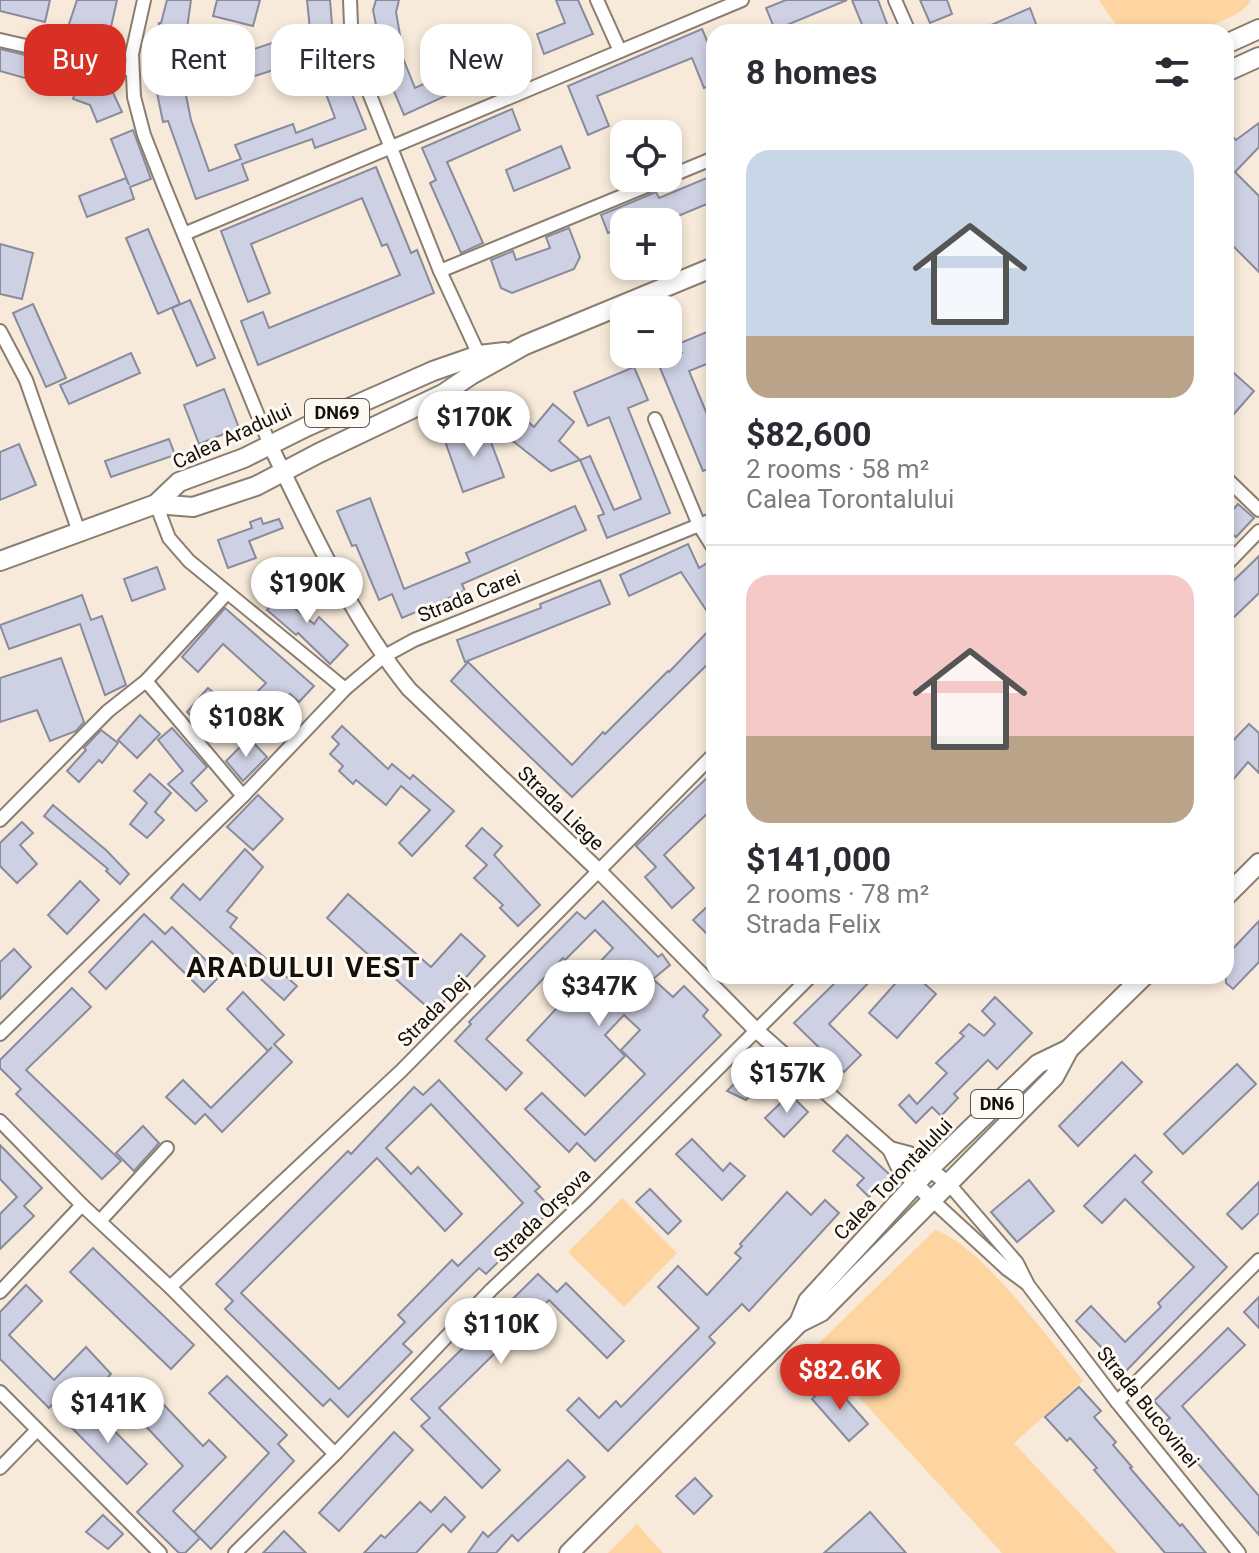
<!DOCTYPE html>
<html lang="en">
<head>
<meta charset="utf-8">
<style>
  :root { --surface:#fff; --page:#f7f7f7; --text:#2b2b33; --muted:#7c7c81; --line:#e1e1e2; --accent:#d93025 }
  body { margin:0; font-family:Roboto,sans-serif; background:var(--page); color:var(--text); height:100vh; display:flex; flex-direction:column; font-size:30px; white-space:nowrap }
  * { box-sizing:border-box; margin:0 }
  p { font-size:26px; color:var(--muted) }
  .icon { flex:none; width:44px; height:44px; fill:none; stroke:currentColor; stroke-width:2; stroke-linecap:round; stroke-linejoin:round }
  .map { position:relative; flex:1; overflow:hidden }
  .side { position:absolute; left:706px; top:24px; width:528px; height:960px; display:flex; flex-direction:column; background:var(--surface); border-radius:24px; box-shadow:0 4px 12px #0003 }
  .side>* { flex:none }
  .guide { position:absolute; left:24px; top:24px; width:562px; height:72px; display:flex; gap:16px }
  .fabs { position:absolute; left:610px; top:120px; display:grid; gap:16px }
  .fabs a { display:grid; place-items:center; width:72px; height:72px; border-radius:16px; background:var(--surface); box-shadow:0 4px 12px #0003; font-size:40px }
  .price { position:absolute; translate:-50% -68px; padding:0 18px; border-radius:28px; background:#fff; color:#222; font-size:26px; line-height:52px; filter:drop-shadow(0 2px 4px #0008) }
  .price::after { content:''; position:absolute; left:50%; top:48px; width:24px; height:18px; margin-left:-12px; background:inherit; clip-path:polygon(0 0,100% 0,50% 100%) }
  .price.current { background:var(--accent); color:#fff }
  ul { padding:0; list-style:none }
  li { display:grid; align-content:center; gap:16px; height:424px; padding:0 40px }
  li+li { border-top:2px solid var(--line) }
  li span { display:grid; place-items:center; height:248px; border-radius:24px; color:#555 }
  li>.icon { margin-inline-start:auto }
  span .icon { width:144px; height:144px; fill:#fffc; stroke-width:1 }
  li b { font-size:34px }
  h2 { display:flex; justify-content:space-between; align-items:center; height:96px; padding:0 40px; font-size:34px }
  .chip { padding:0 28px; border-radius:24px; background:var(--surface); box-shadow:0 4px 12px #0003; font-size:28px; line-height:72px }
  .chip.current { background:var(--accent); color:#fff }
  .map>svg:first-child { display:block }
  .green { fill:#fed5a0 }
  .building { fill:#ced1e3; stroke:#898b9d; stroke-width:2; fill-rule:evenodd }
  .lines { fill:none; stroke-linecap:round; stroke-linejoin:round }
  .minor-casing { stroke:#8a7e70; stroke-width:16 }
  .tertiary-casing { stroke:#8a7e70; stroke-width:18 }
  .primary-casing { stroke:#8a7e70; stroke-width:22 }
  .minor { stroke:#fff; stroke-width:12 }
  .tertiary { stroke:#fff; stroke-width:14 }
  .primary { stroke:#fff; stroke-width:18 }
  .labels { text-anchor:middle; stroke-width:6; stroke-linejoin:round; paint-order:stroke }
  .shield { fill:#fef9f2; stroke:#5a5650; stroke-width:2 }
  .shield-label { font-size:18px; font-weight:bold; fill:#14100a }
  .street-label { font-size:20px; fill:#14100a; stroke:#fef9f2 }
  .district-label { font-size:28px; font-weight:bold; letter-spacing:2px; fill:#14100a; stroke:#fef9f2 }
</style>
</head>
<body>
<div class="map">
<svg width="1259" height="1553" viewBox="0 0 1259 1553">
  <rect width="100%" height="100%" fill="#f7eada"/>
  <g class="green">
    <path d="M1099,0H1251C1243,16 1208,27 1191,31C1170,37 1142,32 1121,32Z"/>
    <polygon points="622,1198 677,1253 624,1307 568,1252"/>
    <path d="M935,1230C978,1242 1053,1344 1083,1381L1014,1443L1117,1553H1002L814,1348Z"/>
    <polygon points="637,1524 663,1553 608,1553"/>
  </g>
  <g class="building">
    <polygon points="0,0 50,0 45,22 0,11"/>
    <polygon points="77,0 117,0 111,27 91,40 66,33"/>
    <polygon points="167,0 191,0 181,71 191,120 209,171 241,159 235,145 293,124 296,133 335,118 313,59 307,0 330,0 334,49 366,129 315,148 312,139 242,164 248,180 196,199 168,121 163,122 153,73 159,23 161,23"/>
    <polygon points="217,0 260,0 253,26 213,16"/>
    <polygon points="376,0 399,0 396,12 400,35 394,36 415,88 446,74 454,92 404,115 379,56 382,55 373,10"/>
    <polygon points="556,0 578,0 593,34 544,54 537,34 565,23"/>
    <polygon points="786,0 847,0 775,30 766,8"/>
    <polygon points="852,0 878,0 890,32 865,32"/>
    <polygon points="920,0 947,0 952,14 930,23"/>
    <polygon points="1030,8 1039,32 975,32"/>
    <polygon points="702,29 714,57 714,84 704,88 692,58 597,96 609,126 588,135 568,86"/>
    <polygon points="281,40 289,65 217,88 209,64"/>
    <polygon points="0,49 38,58 32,80 0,71"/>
    <polygon points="81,75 109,84 122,112 97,122 90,105 73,99"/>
    <polygon points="512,109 520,130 447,162 483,243 461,253 430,183 436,180 422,148"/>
    <polygon points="1259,123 1259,147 1235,172 1259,196 1259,272 1226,239 1226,144 1233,137 1236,140"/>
    <polygon points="133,130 151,179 130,187 134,199 87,217 79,196 126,178 129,185 111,139"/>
    <polygon points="561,146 570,168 514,191 506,170"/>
    <polygon points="376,167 411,253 417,250 434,293 258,365 241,321 263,312 269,328 400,275 387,244 382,246 362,198 251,244 270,293 248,302 221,231"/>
    <polygon points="714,175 714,201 671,219 667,210 636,222 624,222 624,227 608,233 601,215 656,192 659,198"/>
    <polygon points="569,228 580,257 574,269 512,293 501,288 491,260 513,251 516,260 550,248 546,237"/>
    <polygon points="148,229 180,304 158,314 126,238"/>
    <polygon points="0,244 33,253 22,299 0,294"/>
    <polygon points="190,300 215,358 197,366 172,308"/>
    <polygon points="33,304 66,378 46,387 13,313"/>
    <polygon points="714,329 714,361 689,371 714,431 714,467 703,471 658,363 682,353 678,344"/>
    <polygon points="131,353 140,373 69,404 60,385"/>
    <polygon points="1226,366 1254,391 1226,423"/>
    <polygon points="634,367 648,400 628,408 670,513 607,538 598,516 604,514 580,460 590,456 614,510 641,499 609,417 588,426 574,392"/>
    <polygon points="224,389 239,428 199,444 184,405"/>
    <polygon points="553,404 574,422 559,441 580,460 551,471 504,434 520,415 534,427"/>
    <polygon points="485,426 504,477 463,492 445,441"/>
    <polygon points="169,439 175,455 111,477 105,461"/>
    <polygon points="19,444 36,485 0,500 0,452"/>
    <polygon points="370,498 404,589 470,562 466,553 575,506 586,530 462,584 465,591 402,618 392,594 379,600 356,545 352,546 337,511"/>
    <polygon points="1238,504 1254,518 1236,537 1226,528 1226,518"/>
    <polygon points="261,518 263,524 279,519 283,528 249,541 256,558 228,568 218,540 252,528 250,522"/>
    <polygon points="688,544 699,568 707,563 714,574 714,622 681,572 629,596 620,575"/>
    <polygon points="1259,556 1259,593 1226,625 1226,588"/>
    <polygon points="157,567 165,589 132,601 124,579"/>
    <polygon points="600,580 610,604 465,662 457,640 541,608 540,604"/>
    <polygon points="290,582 303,593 292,606 314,624 319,617 348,645 330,664 298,633 296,635 267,610"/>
    <polygon points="82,595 91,620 102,616 126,685 105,695 80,624 9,649 0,625"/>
    <polygon points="225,608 314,686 299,702 290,694 276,709 257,692 266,683 223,644 198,672 182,657"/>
    <polygon points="714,625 714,658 572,797 451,681 468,662 572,765 603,732 605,734 668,671 669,672"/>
    <polygon points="61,658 84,722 76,731 50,741 37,710 0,722 0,678"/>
    <polygon points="208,688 226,703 204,727 187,712"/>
    <polygon points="140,715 160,734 137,758 118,740"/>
    <polygon points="1249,724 1259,733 1259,773 1248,762 1226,788 1226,748"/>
    <polygon points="342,726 388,769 392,764 410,779 413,775 454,811 412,856 399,843 430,810 401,786 386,805 356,780 353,784 339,771 343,766 330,754 339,744 332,737"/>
    <polygon points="172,728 207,767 191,783 207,801 196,811 168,784 183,771 158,740"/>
    <polygon points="101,730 118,743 102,763 99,760 79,782 67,771 86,750 84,748"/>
    <polygon points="249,738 267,757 243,781 226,761"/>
    <polygon points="714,771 714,807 664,855 694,888 672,908 645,877 656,867 636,846"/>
    <polygon points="150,774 171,793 155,812 164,820 147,838 130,824 147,803 134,791"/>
    <polygon points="258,795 283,819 253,850 227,827"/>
    <polygon points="53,805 107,851 129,874 120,884 106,871 108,869 44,816"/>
    <polygon points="22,822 33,833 20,845 37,864 17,883 0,866 0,843"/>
    <polygon points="482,828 502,846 494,855 540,905 518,926 500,908 503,905 474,878 487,865 466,846"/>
    <polygon points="245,849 263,867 227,911 237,918 230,927 297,986 284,1000 171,898 183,884 200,900"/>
    <polygon points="80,881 99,900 67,934 48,915"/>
    <polygon points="348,894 431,967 461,934 485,956 434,1013 327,918"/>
    <polygon points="714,900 714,941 693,920"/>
    <polygon points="603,901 658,957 662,954 670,965 653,979 673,997 684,986 708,1010 703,1016 721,1035 595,1161 577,1143 569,1152 525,1109 542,1093 585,1135 645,1074 621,1050 640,1030 624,1015 605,1035 625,1056 585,1096 527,1040 613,948 595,930 565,960 563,958 486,1039 522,1073 506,1090 455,1041 471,1024 469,1022 577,912 585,919"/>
    <polygon points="144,914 165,934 172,927 221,975 204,992 152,941 106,989 89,972"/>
    <polygon points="1259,921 1259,962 1233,989 1226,983 1226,956"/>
    <polygon points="14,949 31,967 0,999 0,962"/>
    <polygon points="842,976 875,976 829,1024 861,1055 844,1072 794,1023"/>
    <polygon points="902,976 916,976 936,994 897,1038 869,1013"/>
    <polygon points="72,988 91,1007 26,1070 121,1161 102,1179 16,1094 21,1089 0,1068 0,1060"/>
    <polygon points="243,992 284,1035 274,1044 292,1062 222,1132 205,1114 195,1124 166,1097 183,1080 211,1108 272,1047 268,1051 227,1009"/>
    <polygon points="995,997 1032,1033 997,1069 988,1060 954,1094 958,1098 941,1116 932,1107 916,1123 899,1105 909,1095 917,1104 947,1073 936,1063 964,1036 960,1033 969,1024 984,1036 995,1024 982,1011"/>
    <polygon points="1122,1062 1142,1082 1078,1146 1059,1126"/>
    <polygon points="1237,1064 1256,1084 1183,1154 1164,1134"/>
    <polygon points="752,1066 766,1078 746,1100 727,1091"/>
    <path d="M439,1080L540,1187L535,1191L552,1209L486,1274L479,1268L403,1344L412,1352L348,1417L330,1399L323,1406L225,1309L233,1301L216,1284L348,1151L351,1154L414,1087L423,1095ZM431,1104L523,1203L458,1266L452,1260L398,1315L405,1322L339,1389L241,1293L377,1158L445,1231L462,1214L418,1167L411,1174L386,1148Z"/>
    <polygon points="790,1094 808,1112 784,1137 765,1118"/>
    <polygon points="143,1126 159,1143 134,1171 116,1153"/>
    <polygon points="847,1135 890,1175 869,1197 857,1185 864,1178 833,1151"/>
    <polygon points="692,1139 723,1171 730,1163 745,1176 722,1200 676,1154"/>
    <polygon points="0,1145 42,1188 24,1206 34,1216 0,1249 0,1214 17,1197 0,1179"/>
    <polygon points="1135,1155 1152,1172 1142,1182 1227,1267 1125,1372 1076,1321 1091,1306 1125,1342 1161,1307 1158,1303 1194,1267 1125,1199 1102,1223 1084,1206"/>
    <polygon points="1029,1180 1054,1211 1017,1242 991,1212"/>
    <polygon points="1259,1182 1259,1213 1242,1229 1227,1214"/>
    <polygon points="650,1189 681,1221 668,1234 636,1202"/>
    <polygon points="787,1192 811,1215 825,1200 839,1213 749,1311 742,1304 709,1337 715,1343 608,1451 567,1410 579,1398 599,1418 616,1401 621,1407 699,1328 658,1287 678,1266 707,1295 741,1258 735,1253 742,1246 740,1244"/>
    <polygon points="93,1248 194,1345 171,1369 70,1272"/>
    <polygon points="538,1274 557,1292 566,1283 624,1341 607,1358 549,1300 439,1408 500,1470 482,1488 421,1426 430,1418 411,1399"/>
    <polygon points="26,1285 42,1301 9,1335 54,1380 86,1347 111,1374 82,1404 68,1389 49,1408 0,1359 0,1312"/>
    <polygon points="1259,1297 1259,1328 1244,1312"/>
    <polygon points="1228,1328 1245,1345 1182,1406 1259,1496 1259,1535 1163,1423 1170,1418 1154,1401"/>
    <polygon points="227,1376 287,1435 278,1444 294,1461 211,1549 194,1532 269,1453 209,1393"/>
    <polygon points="119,1381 151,1415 163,1404 203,1446 209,1440 226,1457 173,1511 200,1538 185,1553 179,1553 137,1512 183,1466 111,1389"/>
    <polygon points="831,1382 868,1424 849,1441 812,1399"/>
    <polygon points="1079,1387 1101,1411 1094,1417 1116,1442 1113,1445 1132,1467 1130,1468 1180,1526 1182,1524 1206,1553 1165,1553 1094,1470 1097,1468 1070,1438 1067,1441 1045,1417"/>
    <polygon points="90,1406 147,1464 127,1484 70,1426"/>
    <polygon points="394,1432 413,1450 339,1531 319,1513"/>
    <polygon points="568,1460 585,1477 518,1541 512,1535 496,1553 468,1553 483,1532 488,1537"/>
    <polygon points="695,1478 712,1496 694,1514 676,1496"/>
    <polygon points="445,1497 465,1517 451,1532 443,1524 416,1553 364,1553 381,1535 385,1538 420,1502 431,1512"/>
    <polygon points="870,1512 906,1553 824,1553"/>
    <polygon points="103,1515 123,1534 108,1549 86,1532"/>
    <polygon points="284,1531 306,1553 263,1553"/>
  </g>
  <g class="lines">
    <g class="minor-casing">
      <g id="minor">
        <polyline points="144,0 132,54 134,97 144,135 164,186 270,445"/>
        <polyline points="350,0 352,50 440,271 479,355"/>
        <polyline points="597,0 620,51"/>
        <polyline points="895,0 909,32"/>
        <polyline points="0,40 131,70"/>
        <polyline points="668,177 714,158"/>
        <polyline points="184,234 742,0"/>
        <polyline points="440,271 666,178"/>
        <polyline points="0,331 26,380 79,532"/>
        <polyline points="655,419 699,525 714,549"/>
        <polyline points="1226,478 1259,510"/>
        <polyline points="156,504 169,538 189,561 345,689"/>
        <polyline points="1226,565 1259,531"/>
        <polyline points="146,681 243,796"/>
        <polyline points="0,820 108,711 146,681 227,593"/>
        <polyline points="0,1034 243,796 345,689 383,657 414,640 714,519"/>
        <polyline points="0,1121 82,1205 170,1287 335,1454"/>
        <polyline points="949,1184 1017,1263 1028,1285 1117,1402 1239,1553"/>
        <polyline points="933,1201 1007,1269 1026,1283"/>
        <polyline points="100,1221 167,1148"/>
        <polyline points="170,1287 401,1071 714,754"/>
        <polyline points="0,1292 82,1205"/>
        <polyline points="0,1392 160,1553"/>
        <polyline points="1117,1402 1259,1260"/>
        <polyline points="0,1468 37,1430"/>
        <polyline points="235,1553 335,1454 491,1290 584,1202 811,976"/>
      </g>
    </g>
    <g class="tertiary-casing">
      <g id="tertiary">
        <path d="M270,445C311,528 350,616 409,689L598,870L757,1031L890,1149L898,1166L933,1201"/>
        <polyline points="890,1149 909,1154 949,1184"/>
      </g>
    </g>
    <g class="primary-casing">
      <g id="primary">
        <polyline points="1226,44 1259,29"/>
        <polyline points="1226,72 1259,57"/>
        <polyline points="156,504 193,507 256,486 319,453 443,394 471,375 525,345 714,267"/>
        <polyline points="0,561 156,504 179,482 244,458 306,427 433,371 479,355 505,352"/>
        <polyline points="1226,896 1259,863"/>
        <polyline points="799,1323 808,1301 930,1168 1038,1064 1069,1049"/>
        <polyline points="569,1553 799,1323 821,1312 1054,1077 1069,1049 1144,976"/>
      </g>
    </g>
    <use href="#minor" class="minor"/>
    <use href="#tertiary" class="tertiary"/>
    <use href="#primary" class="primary"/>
  </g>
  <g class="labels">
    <g class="shield">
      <rect x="305" y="399" width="64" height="28" rx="6"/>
      <rect x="971" y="1090" width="52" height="28" rx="6"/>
    </g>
    <g class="shield-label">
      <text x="337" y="419">DN69</text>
      <text x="997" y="1110">DN6</text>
    </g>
    <g class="street-label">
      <text transform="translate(232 436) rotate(-25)" y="7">Calea Aradului</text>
      <text transform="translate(469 596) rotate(-22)" y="7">Strada Carei</text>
      <text transform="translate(561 808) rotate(44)" y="7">Strada Liege</text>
      <text transform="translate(433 1011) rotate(-45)" y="7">Strada Dej</text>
      <text transform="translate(893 1179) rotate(-46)" y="7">Calea Torontalului</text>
      <text transform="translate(542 1215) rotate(-44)" y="7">Strada Orșova</text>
      <text transform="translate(1148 1407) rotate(51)" y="7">Strada Bucovinei</text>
    </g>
    <g class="district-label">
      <text x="304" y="977">ARADULUI VEST</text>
    </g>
  </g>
</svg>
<div class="fabs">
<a><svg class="icon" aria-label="locate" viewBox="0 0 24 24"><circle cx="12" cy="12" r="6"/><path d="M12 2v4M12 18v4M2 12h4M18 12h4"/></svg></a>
<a>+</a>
<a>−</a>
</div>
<b class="price" style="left:474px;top:459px">$170K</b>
<b class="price" style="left:307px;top:625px">$190K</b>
<b class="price" style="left:246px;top:759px">$108K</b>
<b class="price" style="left:599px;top:1028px">$347K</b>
<b class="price" style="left:787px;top:1115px">$157K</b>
<b class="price" style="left:501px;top:1366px">$110K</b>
<b class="price current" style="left:840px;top:1412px">$82.6K</b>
<b class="price" style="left:108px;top:1445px">$141K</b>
<div class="guide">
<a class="chip current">Buy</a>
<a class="chip">Rent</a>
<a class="chip">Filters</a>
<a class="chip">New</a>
</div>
<section class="side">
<h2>8 homes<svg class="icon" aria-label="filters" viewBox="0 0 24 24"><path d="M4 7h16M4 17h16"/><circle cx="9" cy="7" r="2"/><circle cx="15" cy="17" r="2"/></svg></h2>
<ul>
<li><span style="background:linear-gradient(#c9d6e8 75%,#b9a48a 0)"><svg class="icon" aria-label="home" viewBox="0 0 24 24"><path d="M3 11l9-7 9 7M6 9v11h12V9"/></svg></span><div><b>$82,600</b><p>2 rooms · 58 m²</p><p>Calea Torontalului</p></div></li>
<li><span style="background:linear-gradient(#f6c9c9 65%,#b9a48a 0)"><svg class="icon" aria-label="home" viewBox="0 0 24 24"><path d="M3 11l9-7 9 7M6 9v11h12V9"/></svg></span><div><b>$141,000</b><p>2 rooms · 78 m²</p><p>Strada Felix</p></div></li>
</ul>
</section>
</div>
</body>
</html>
